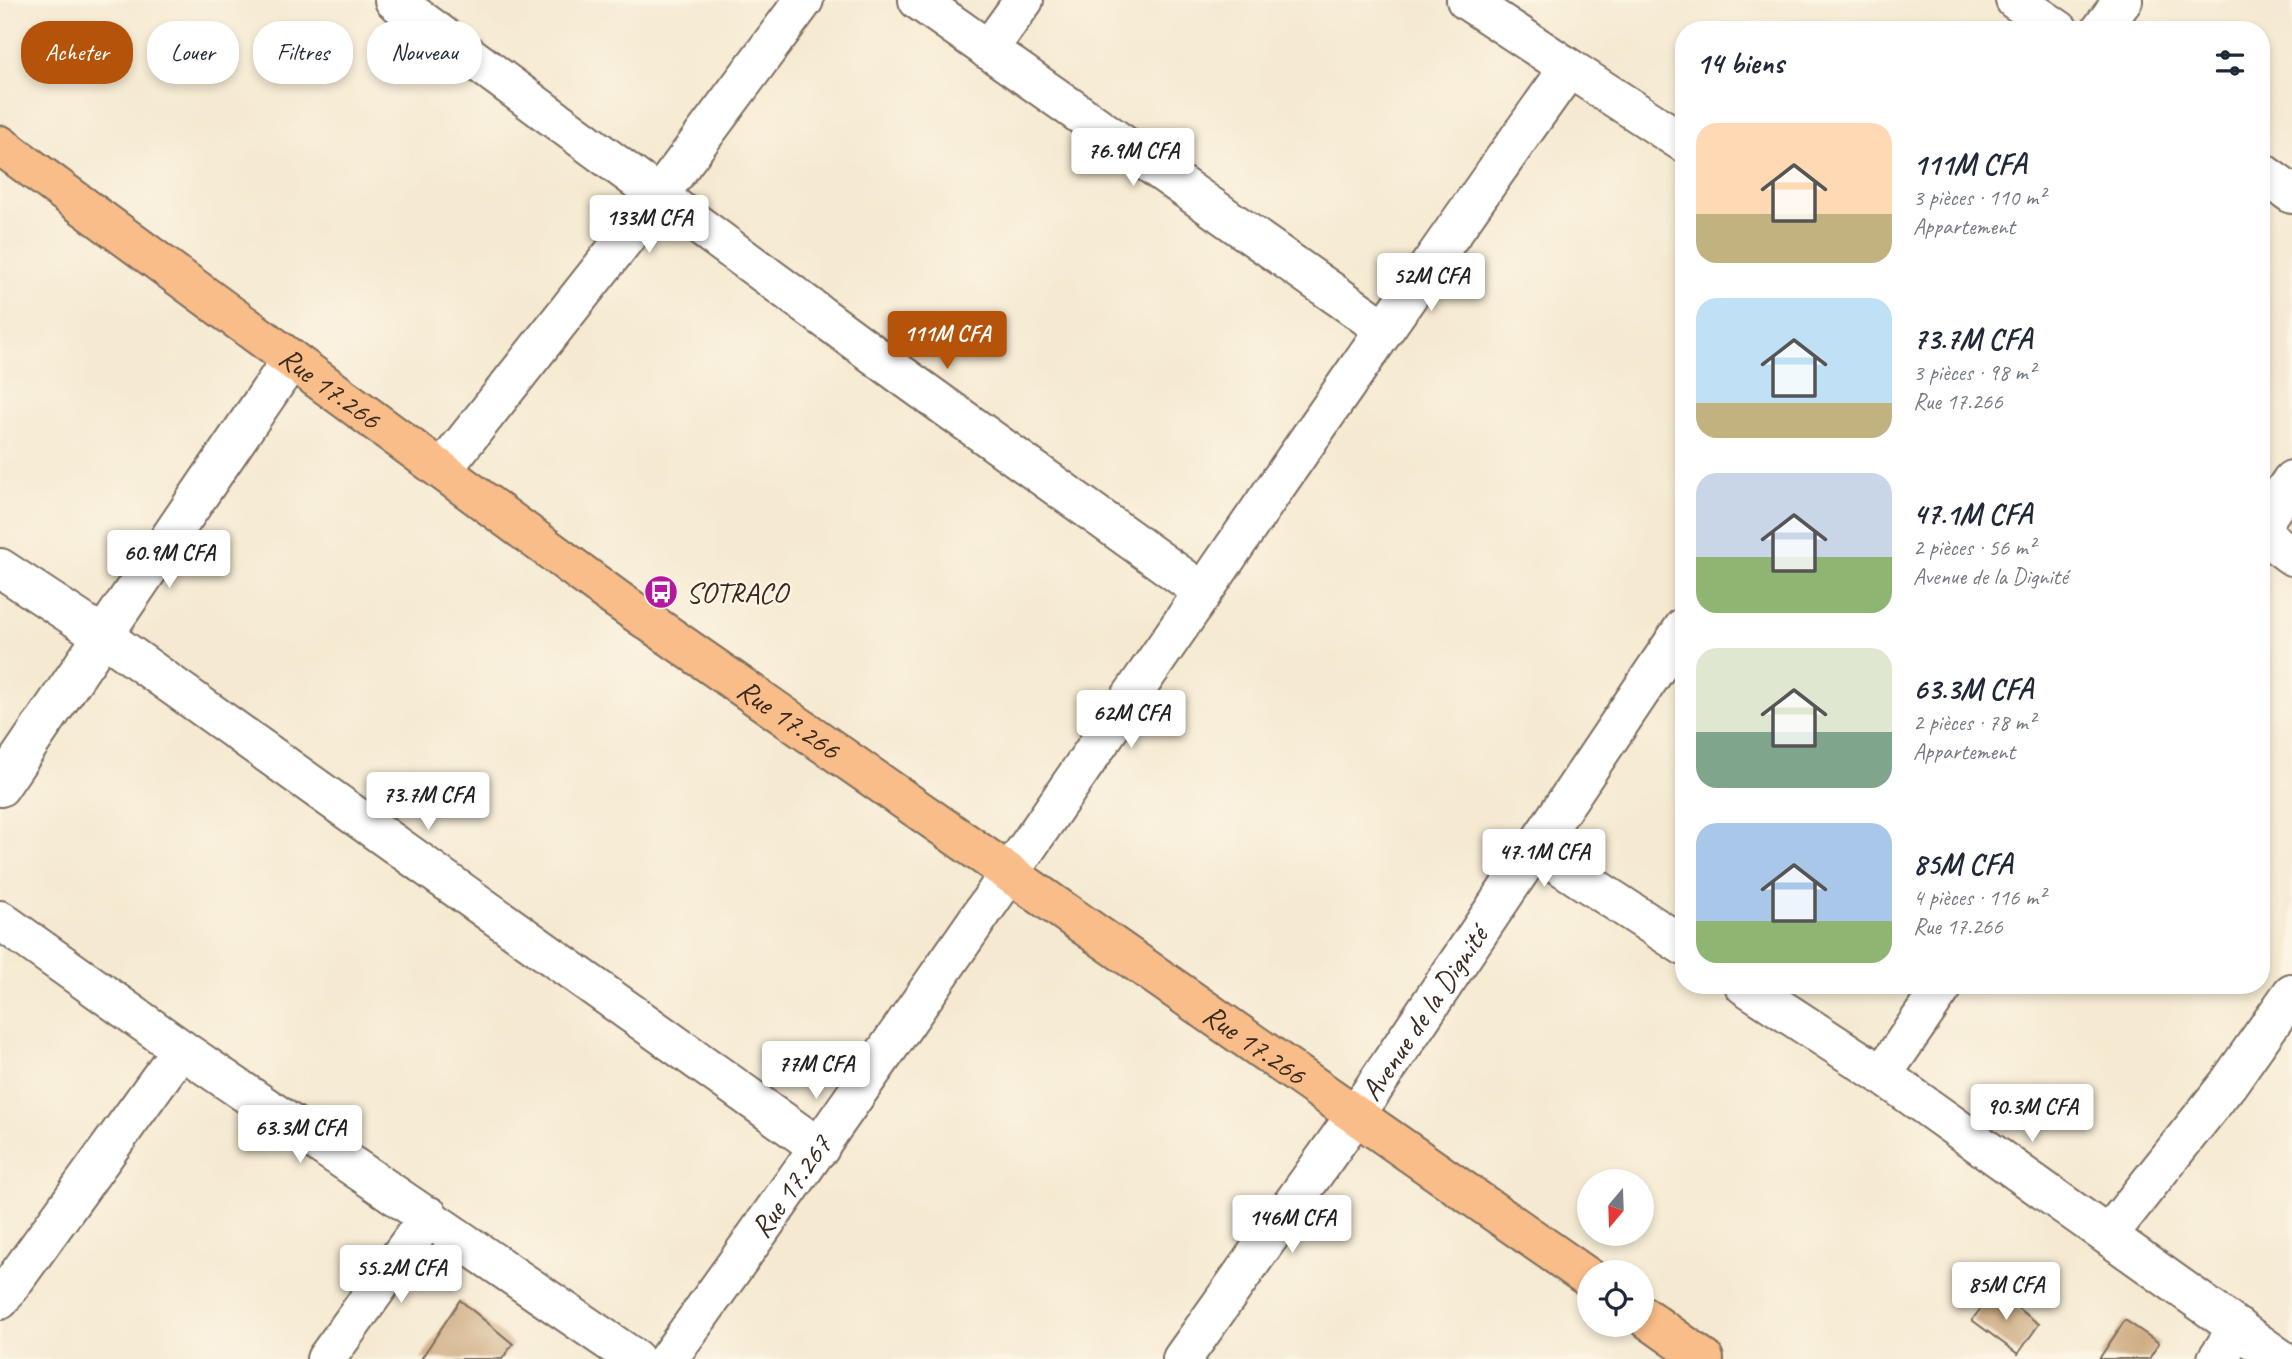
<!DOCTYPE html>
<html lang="fr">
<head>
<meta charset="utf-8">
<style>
  :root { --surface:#fff; --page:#f6f6f7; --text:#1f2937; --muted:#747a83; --accent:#b45309 }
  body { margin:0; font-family:Caveat,sans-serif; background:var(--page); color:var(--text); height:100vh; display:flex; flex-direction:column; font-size:26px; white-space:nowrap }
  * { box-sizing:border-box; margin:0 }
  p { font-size:23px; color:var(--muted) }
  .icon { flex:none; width:38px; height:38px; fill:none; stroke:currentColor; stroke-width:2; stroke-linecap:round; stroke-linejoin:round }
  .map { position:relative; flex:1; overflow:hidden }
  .details { position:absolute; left:1675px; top:21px; width:595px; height:973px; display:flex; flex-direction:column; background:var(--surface); border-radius:28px; box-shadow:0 4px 10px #0003 }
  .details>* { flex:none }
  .guide { position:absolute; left:21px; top:21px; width:665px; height:63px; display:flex; gap:14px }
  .needle { width:46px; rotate:199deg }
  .tools { position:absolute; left:1577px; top:1169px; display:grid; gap:14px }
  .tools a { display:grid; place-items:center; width:77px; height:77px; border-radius:50%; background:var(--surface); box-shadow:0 4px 10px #0003; font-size:35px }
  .price { position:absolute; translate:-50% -60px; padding:0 16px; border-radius:7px; background:#fff; color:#222; font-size:23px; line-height:46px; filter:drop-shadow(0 2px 4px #0008) }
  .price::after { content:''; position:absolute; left:50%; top:42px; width:21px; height:16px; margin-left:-10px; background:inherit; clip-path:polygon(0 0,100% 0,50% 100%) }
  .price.selected { background:var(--accent); color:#fff }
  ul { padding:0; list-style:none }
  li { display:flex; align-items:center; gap:21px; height:175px; padding:0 21px }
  li span { display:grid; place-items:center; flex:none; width:196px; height:140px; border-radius:21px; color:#555 }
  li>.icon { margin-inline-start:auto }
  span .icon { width:84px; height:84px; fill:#fffc; stroke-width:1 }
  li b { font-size:30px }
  h2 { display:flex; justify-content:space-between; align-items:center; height:84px; padding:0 21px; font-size:30px }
  .pill { padding:0 24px; border-radius:28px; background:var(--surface); box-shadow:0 4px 10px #0003; font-size:24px; line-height:63px }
  .pill.selected { background:var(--accent); color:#fff }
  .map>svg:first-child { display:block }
  .building { fill:#caa67a }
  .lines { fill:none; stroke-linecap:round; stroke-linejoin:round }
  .minor-casing { stroke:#7c6d5d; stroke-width:42 }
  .major-casing { stroke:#7c6d5d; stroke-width:42 }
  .minor { stroke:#fff; stroke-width:38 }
  .major { stroke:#f8bd88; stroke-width:38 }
  .labels { text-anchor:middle; stroke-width:5; stroke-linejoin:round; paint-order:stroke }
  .street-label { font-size:30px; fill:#3b2a1e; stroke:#fcf5e5 }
  .poi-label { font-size:30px; fill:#3b2a1e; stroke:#fcf5e5; text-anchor:start }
</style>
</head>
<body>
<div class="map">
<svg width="2292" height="1359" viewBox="0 0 2292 1359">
  <rect width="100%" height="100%" fill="#fcf5e5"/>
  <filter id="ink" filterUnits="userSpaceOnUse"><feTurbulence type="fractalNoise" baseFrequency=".0143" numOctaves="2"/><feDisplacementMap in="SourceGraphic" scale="14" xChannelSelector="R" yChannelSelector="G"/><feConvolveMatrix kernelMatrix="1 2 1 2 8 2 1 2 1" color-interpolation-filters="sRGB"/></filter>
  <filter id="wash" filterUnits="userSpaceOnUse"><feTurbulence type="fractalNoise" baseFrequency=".00686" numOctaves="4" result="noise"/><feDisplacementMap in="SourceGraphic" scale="28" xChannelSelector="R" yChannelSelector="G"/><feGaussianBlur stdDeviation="1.57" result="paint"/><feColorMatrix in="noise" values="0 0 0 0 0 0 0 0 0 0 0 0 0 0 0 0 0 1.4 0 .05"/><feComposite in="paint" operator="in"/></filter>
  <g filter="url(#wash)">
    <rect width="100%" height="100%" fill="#f5ead1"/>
    <g id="blocks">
      <g class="building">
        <polygon points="1994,1291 2039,1324 2018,1354 1972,1320"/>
        <polygon points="460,1300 513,1344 502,1359 421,1359"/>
        <polygon points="2125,1320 2159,1343 2149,1359 2099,1359"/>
      </g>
    </g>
  </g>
  <g filter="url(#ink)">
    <use href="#blocks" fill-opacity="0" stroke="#7c6d5d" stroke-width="2"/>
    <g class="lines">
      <g class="minor-casing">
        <g id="minor">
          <polyline points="394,0 900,374 1202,591"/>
          <polyline points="918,0 1383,328"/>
          <polyline points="1466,0 1569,68"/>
          <polyline points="2015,0 2059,30"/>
          <polyline points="2101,30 2123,0"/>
          <polyline points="988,50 1024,0"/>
          <polyline points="2261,172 2292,194"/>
          <polyline points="442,470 660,194 804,0"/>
          <polyline points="2261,525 2292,480"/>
          <polyline points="2261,533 2292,556"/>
          <polyline points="0,568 102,635 820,1148"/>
          <polyline points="0,787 291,360"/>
          <polyline points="1535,849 1684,946"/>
          <polyline points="0,920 181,1049 635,1359"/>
          <polyline points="1744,985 1882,1075 2281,1359"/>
          <polyline points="1882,1075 1944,985"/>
          <polyline points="2109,1234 2228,1084 2292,993"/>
          <polyline points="0,1300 181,1049"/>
          <polyline points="326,1359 429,1216"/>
          <path id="s1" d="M668,1359C975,933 1264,495 1569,68L1684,143"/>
          <path id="s2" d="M1182,1359L1355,1116L1684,627"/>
          <polyline points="2217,1359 2238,1328"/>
        </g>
      </g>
      <g class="major-casing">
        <g id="major">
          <path id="s3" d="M0,145L615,598L1589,1278"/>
          <polyline points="1642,1315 1704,1359"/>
        </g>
      </g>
      <use href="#minor" class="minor"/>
      <use href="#major" class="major"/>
    </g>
  </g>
  <defs>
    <g id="bus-disc" transform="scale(1.75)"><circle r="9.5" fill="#b5179e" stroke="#fcf5e5"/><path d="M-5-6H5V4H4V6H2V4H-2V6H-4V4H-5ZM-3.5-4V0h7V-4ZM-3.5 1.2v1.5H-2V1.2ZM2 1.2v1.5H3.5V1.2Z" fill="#fff"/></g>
  </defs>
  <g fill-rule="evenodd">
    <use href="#bus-disc" x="661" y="592"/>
  </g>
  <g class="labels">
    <g class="street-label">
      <text dy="10" stroke="none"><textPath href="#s3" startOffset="410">Rue 17.266</textPath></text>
      <text dy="10" stroke="none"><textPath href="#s3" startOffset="976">Rue 17.266</textPath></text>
      <text dy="10" stroke="none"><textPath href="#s2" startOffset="422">Avenue de la Dignité</textPath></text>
      <text dy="10" stroke="none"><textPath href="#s3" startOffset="1544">Rue 17.266</textPath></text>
      <text dy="10" stroke="none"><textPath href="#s1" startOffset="212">Rue 17.267</textPath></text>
    </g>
    <g class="poi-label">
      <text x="686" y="602">SOTRACO</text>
    </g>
  </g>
</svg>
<div class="tools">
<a><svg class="needle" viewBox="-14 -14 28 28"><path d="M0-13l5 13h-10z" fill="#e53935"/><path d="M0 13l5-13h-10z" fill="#747a83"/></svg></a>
<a><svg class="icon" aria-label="locate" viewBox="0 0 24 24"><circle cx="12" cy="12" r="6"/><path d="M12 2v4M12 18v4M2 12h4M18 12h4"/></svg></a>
</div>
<b class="price" style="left:1133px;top:188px">76.9M CFA</b>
<b class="price" style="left:649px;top:255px">133M CFA</b>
<b class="price" style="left:1431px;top:313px">52M CFA</b>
<b class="price selected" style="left:947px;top:371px">111M CFA</b>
<b class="price" style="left:169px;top:590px">60.9M CFA</b>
<b class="price" style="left:1131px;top:750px">62M CFA</b>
<b class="price" style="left:428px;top:832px">73.7M CFA</b>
<b class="price" style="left:1544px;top:889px">47.1M CFA</b>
<b class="price" style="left:816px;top:1101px">77M CFA</b>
<b class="price" style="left:2032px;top:1144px">90.3M CFA</b>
<b class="price" style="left:300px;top:1165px">63.3M CFA</b>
<b class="price" style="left:1292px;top:1255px">146M CFA</b>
<b class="price" style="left:401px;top:1305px">55.2M CFA</b>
<b class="price" style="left:2006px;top:1322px">85M CFA</b>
<div class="guide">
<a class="pill selected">Acheter</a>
<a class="pill">Louer</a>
<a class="pill">Filtres</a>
<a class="pill">Nouveau</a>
</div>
<section class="details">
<h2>14 biens<svg class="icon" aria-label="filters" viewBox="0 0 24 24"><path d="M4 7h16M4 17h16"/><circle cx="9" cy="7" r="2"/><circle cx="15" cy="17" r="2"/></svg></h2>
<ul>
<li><span style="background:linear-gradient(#ffd9b3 65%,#c2b280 0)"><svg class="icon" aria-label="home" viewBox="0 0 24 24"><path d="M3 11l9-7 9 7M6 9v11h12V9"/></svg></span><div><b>111M CFA</b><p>3 pièces · 110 m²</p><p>Appartement</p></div></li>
<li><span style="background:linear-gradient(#bfe0f5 75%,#c2b280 0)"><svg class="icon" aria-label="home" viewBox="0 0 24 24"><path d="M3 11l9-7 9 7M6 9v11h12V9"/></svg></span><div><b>73.7M CFA</b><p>3 pièces · 98 m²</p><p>Rue 17.266</p></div></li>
<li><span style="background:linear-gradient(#c9d6e8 60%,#8fb573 0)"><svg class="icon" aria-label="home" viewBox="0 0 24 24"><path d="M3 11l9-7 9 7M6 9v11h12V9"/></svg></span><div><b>47.1M CFA</b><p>2 pièces · 56 m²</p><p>Avenue de la Dignité</p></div></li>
<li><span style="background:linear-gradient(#dfe7d0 60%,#7fa58c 0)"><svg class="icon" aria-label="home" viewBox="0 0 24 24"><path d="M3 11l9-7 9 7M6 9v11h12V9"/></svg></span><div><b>63.3M CFA</b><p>2 pièces · 78 m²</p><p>Appartement</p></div></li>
<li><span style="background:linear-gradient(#a9c7e8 70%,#8fb573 0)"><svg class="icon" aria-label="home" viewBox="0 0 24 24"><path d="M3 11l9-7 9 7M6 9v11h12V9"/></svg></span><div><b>85M CFA</b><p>4 pièces · 116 m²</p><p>Rue 17.266</p></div></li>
</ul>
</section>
</div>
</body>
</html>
